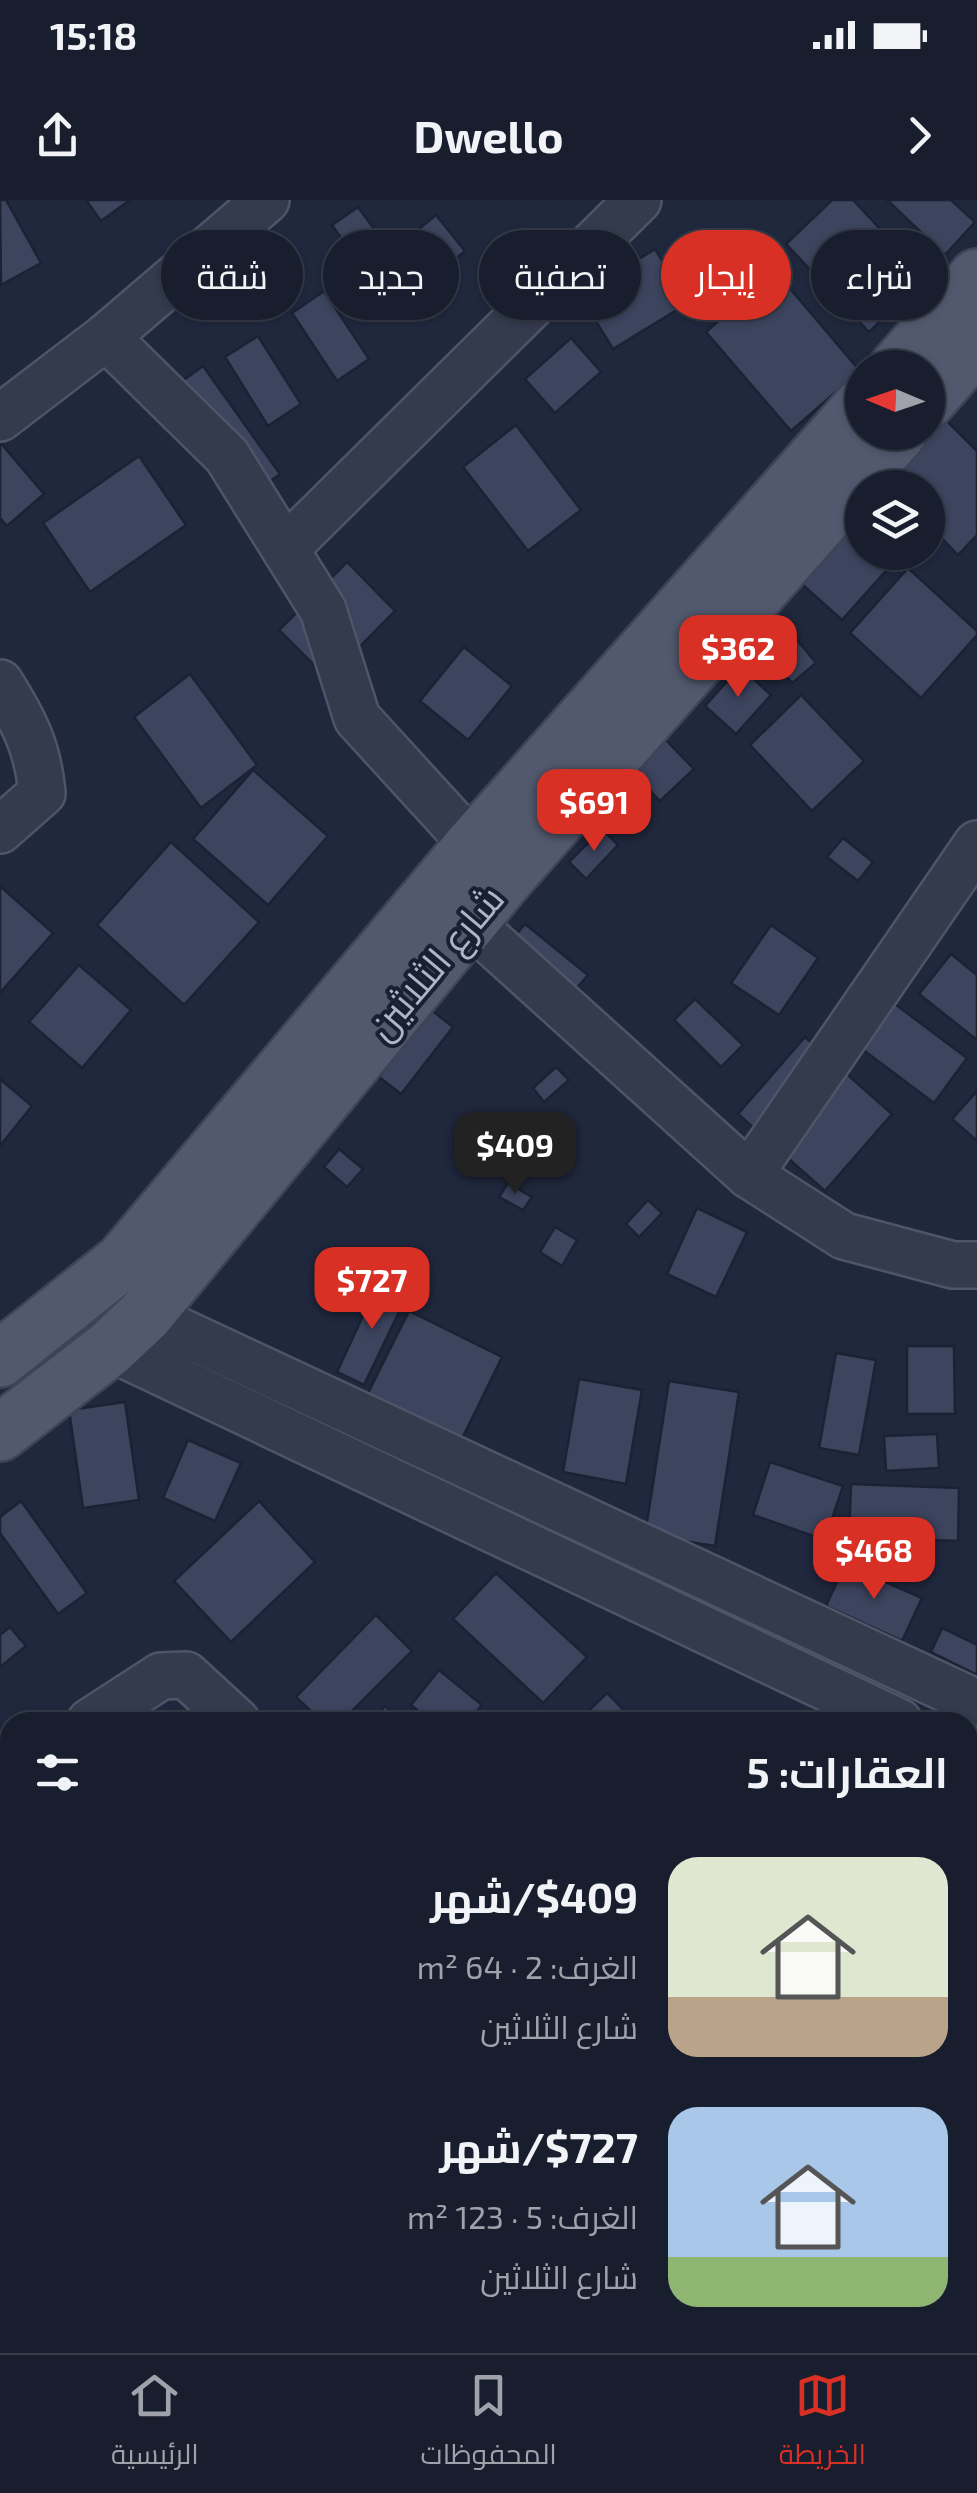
<!DOCTYPE html>
<html lang="ar">
<head>
<meta charset="utf-8">
<style>
  :root { --surface:#181e2e; --page:#252b3a; --text:#f1f3f6; --muted:#9fa2aa; --line:#363c4a; --accent:#d93025 }
  body { margin:0; font-family:"Exo 2",Cairo,sans-serif; background:var(--page); color:var(--text); direction:rtl; height:100vh; display:flex; flex-direction:column; font-size:38px; white-space:nowrap }
  * { box-sizing:border-box; margin:0 }
  p { font-size:32px; color:var(--muted) }
  .icon { flex:none; width:55px; height:55px; fill:none; stroke:currentColor; stroke-width:2; stroke-linecap:round; stroke-linejoin:round }
  .map { position:relative; flex:1; overflow:hidden; direction:ltr }
  .details { position:absolute; left:0px; top:1512px; width:978px; height:642px; display:flex; flex-direction:column; background:var(--surface); border-radius:30px 30px 0 0; box-shadow:0 2px 8px #0004,0 0 0 2px var(--line); direction:rtl }
  .details>* { flex:none }
  .hud { position:absolute; left:30px; top:30px; width:918px; height:90px; direction:rtl; display:flex; gap:20px }
  .needle { width:65px; rotate:272deg }
  .fabs { position:absolute; left:845px; top:150px; display:grid; gap:20px }
  .fabs a { display:grid; place-items:center; width:100px; height:100px; border-radius:50%; background:var(--surface); box-shadow:0 2px 8px #0004,0 0 0 2px var(--line); font-size:50px }
  .price { position:absolute; translate:-50% -85px; padding:0 22px; border-radius:20px; background:var(--accent); color:#fff; font-size:32px; line-height:65px; filter:drop-shadow(0 2px 5px #0008) }
  .price::after { content:''; position:absolute; left:50%; top:60px; width:30px; height:22px; margin-left:-15px; background:inherit; clip-path:polygon(0 0,100% 0,50% 100%) }
  .price.active { background:#222; color:#fff }
  ul { padding:0; list-style:none }
  li { display:flex; align-items:center; gap:30px; height:250px; padding:0 30px }
  li span { display:grid; place-items:center; flex:none; width:280px; height:200px; border-radius:30px; color:#555 }
  li>.icon { margin-inline-start:auto }
  span .icon { width:120px; height:120px; fill:#fffc; stroke-width:1 }
  li b { font-size:42px }
  h2 { display:flex; justify-content:space-between; align-items:center; height:120px; padding:0 30px; font-size:42px }
  .chip { padding:0 35px; border-radius:45px; background:var(--surface); box-shadow:0 2px 8px #0004,0 0 0 2px var(--line); font-size:35px; line-height:90px }
  .chip.active { background:var(--accent); color:#fff }
  .status { display:flex; justify-content:space-between; align-items:center; height:70px; padding:0 50px; background:var(--surface); direction:ltr }
  .status svg { height:28px; fill:currentColor }
  header { display:flex; justify-content:space-between; align-items:center; height:130px; padding:0 30px; background:var(--surface); font-size:45px; font-weight:700 }
  .menu { display:flex; justify-content:space-around; align-items:center; height:140px; border-top:2px solid var(--line); background:var(--surface); font-size:28px; color:var(--muted) }
  .menu a { display:grid; justify-items:center; gap:5px }
  .menu .active { color:var(--accent) }
  .map>svg:first-child { display:block }
  .building { fill:#3c445e; stroke:#1b2234; stroke-width:2.5 }
  .lines { fill:none; stroke-linecap:round; stroke-linejoin:round }
  .minor-casing { stroke:#4f5568; stroke-width:50 }
  .major-casing { stroke:#3d4456; stroke-width:60 }
  .minor { stroke:#343b4d; stroke-width:45 }
  .major { stroke:#52596e; stroke-width:55 }
  .labels { text-anchor:middle; stroke-width:8; stroke-linejoin:round; paint-order:stroke }
  .street-label { font-size:38px; fill:#afb5c9; stroke:#192032 }
</style>
</head>
<body>
<div class="status"><b>15:18</b><svg viewBox="0 0 49 12"><path d="M0 12V9h3v3zM5 12V6h3v6zM10 12V3h3v9zM15 12V0h3v12zM26 1h20v11H26zM47 4h2v5h-2z"/></svg></div>
<header><svg class="icon" aria-label="forward" viewBox="0 0 24 24"><path d="M9 5l7 7-7 7"/></svg>Dwello<svg class="icon" aria-label="share" viewBox="0 0 24 24"><path d="M12 15V3M7 8l5-5 5 5M5 13v7h14v-7"/></svg></header>
<div class="map">
<svg width="977" height="2153" viewBox="0 0 977 2153">
  <rect width="100%" height="100%" fill="#20283e"/>
  <g class="building">
    <polygon points="0,0 6,0 41,63 1,85"/>
    <polygon points="86,0 130,0 101,21"/>
    <polygon points="832,0 853,0 926,78 869,132 786,44"/>
    <polygon points="887,0 951,0 975,22 945,55"/>
    <polygon points="358,7 393,55 367,74 332,25"/>
    <polygon points="436,15 465,51 432,78 403,42"/>
    <polygon points="655,49 688,103 613,149 580,95"/>
    <polygon points="775,71 860,171 791,231 706,132"/>
    <polygon points="324,91 369,159 337,181 292,113"/>
    <polygon points="258,136 301,204 268,226 225,157"/>
    <polygon points="571,138 601,172 555,213 525,179"/>
    <polygon points="203,166 280,274 250,296 174,187"/>
    <polygon points="941,215 977,251 977,335 958,355 928,324 928,288 891,288 880,276 923,232 928,232 928,228"/>
    <polygon points="516,225 581,310 528,351 463,267"/>
    <polygon points="0,242 44,294 7,326 0,318"/>
    <polygon points="139,256 186,325 90,392 43,323"/>
    <polygon points="814,277 862,321 862,352 900,355 842,420 755,342"/>
    <polygon points="347,362 395,411 328,479 279,430"/>
    <polygon points="908,368 977,431 977,435 921,498 850,433"/>
    <polygon points="779,418 816,463 792,483 755,439"/>
    <polygon points="464,447 512,486 468,540 420,501"/>
    <polygon points="740,467 771,495 736,534 705,506"/>
    <polygon points="190,474 257,565 201,608 134,517"/>
    <polygon points="801,495 864,561 812,611 750,545"/>
    <polygon points="659,533 694,569 660,601 625,566"/>
    <polygon points="253,570 328,636 268,705 193,639"/>
    <polygon points="602,629 618,645 586,679 569,662"/>
    <polygon points="843,638 873,662 858,681 827,657"/>
    <polygon points="171,642 259,722 184,805 97,725"/>
    <polygon points="1,687 53,733 0,793 0,688"/>
    <polygon points="525,724 588,775 570,796 508,744"/>
    <polygon points="771,725 818,758 779,815 731,783"/>
    <polygon points="951,754 977,775 977,840 919,794"/>
    <polygon points="79,765 131,810 82,868 29,822"/>
    <polygon points="695,799 743,845 721,867 674,820"/>
    <polygon points="891,801 967,858 934,903 858,846"/>
    <polygon points="430,809 453,827 401,894 379,877"/>
    <polygon points="805,837 892,914 825,991 738,914"/>
    <polygon points="556,867 569,880 544,902 533,888"/>
    <polygon points="0,879 32,906 0,946"/>
    <polygon points="977,891 977,941 952,919"/>
    <polygon points="339,949 363,969 347,987 324,967"/>
    <polygon points="508,983 532,997 523,1010 499,997"/>
    <polygon points="648,1000 662,1013 639,1037 626,1024"/>
    <polygon points="697,1008 747,1032 716,1097 667,1074"/>
    <polygon points="555,1027 577,1040 562,1066 540,1052"/>
    <polygon points="380,1079 408,1093 364,1185 337,1172"/>
    <polygon points="409,1111 502,1157 458,1247 364,1201"/>
    <polygon points="907,1146 954,1146 955,1214 907,1214"/>
    <polygon points="836,1153 876,1160 859,1255 819,1248"/>
    <polygon points="579,1179 642,1190 626,1284 563,1272"/>
    <polygon points="669,1181 739,1192 715,1346 645,1335"/>
    <polygon points="125,1202 139,1300 83,1308 69,1210"/>
    <polygon points="937,1234 939,1268 886,1271 884,1236"/>
    <polygon points="188,1240 241,1263 215,1321 163,1298"/>
    <polygon points="770,1262 843,1286 825,1340 753,1315"/>
    <polygon points="851,1284 959,1288 958,1341 849,1337"/>
    <polygon points="21,1301 87,1393 58,1414 0,1333 0,1317"/>
    <polygon points="259,1301 315,1362 231,1442 174,1381"/>
    <polygon points="845,1364 922,1398 902,1441 826,1406"/>
    <polygon points="496,1373 587,1457 543,1503 453,1419"/>
    <polygon points="376,1415 412,1451 341,1522 322,1522 296,1497"/>
    <polygon points="10,1427 26,1446 0,1467 0,1435"/>
    <polygon points="942,1428 977,1445 977,1475 931,1452"/>
    <polygon points="439,1470 482,1505 468,1522 431,1522 411,1505"/>
    <polygon points="607,1493 635,1522 577,1522"/>
    <polygon points="385,1506 405,1522 371,1522"/>
    <polygon points="0,1685 10,1698 10,1760 5,1764 0,1757"/>
    <polygon points="10,1816 10,1888 0,1893 0,1822"/>
    <polygon points="0,2057 10,2067 10,2129 0,2119"/>
  </g>
  <g class="lines">
    <g class="minor-casing">
      <g id="minor">
        <polyline points="106,137 227,256 323,410 357,518 494,668"/>
        <polyline points="0,218 106,137 266,0"/>
        <polyline points="285,349 638,0"/>
        <path d="M0,483C24,521 38,548 42,593L0,630"/>
        <polyline points="469,722 749,975 844,1036 953,1065 977,1065"/>
        <polyline points="749,975 977,644"/>
        <polyline points="145,1115 977,1503"/>
        <polyline points="110,1148 899,1522"/>
        <polyline points="90,1522 161,1476 186,1475 237,1522"/>
        <polyline points="968,1555 977,1559"/>
        <polyline points="0,1581 10,1575"/>
        <polyline points="0,1946 10,1961"/>
        <polyline points="0,2011 10,2005"/>
        <polyline points="968,2051 977,2028"/>
        <polyline points="186,2145 200,2153"/>
        <polyline points="883,2153 889,2145"/>
      </g>
    </g>
    <g class="major-casing">
      <g id="major">
        <polyline points="897,168 977,77"/>
        <polyline points="928,200 977,144"/>
        <polyline points="0,1159 123,1061 473,645 862,206"/>
        <polyline points="0,1233 110,1148 145,1115 504,680 899,232"/>
      </g>
    </g>
    <use href="#minor" class="minor"/>
    <use href="#major" class="major"/>
  </g>
  <g class="labels">
    <g class="street-label">
      <text transform="translate(436 763) rotate(-50)" y="13">شارع الثلاثين</text>
    </g>
  </g>
</svg>
<div class="fabs">
<a><svg class="needle" viewBox="-14 -14 28 28"><path d="M0-13l5 13h-10z" fill="#e53935"/><path d="M0 13l5-13h-10z" fill="#9fa2aa"/></svg></a>
<a><svg class="icon" aria-label="layers" viewBox="0 0 24 24"><path d="M12 4l9 5-9 5-9-5zM3 14l9 5 9-5"/></svg></a>
</div>
<b class="price" style="left:738px;top:500px">$362</b>
<b class="price" style="left:594px;top:654px">$691</b>
<b class="price active" style="left:515px;top:997px">$409</b>
<b class="price" style="left:372px;top:1132px">$727</b>
<b class="price" style="left:874px;top:1402px">$468</b>
<div class="hud">
<a class="chip">شراء</a>
<a class="chip active">إيجار</a>
<a class="chip">تصفية</a>
<a class="chip">جديد</a>
<a class="chip">شقة</a>
</div>
<section class="details">
<h2>العقارات: 5<svg class="icon" aria-label="filters" viewBox="0 0 24 24"><path d="M4 7h16M4 17h16"/><circle cx="9" cy="7" r="2"/><circle cx="15" cy="17" r="2"/></svg></h2>
<ul>
<li><span style="background:linear-gradient(#dfe7d0 70%,#b9a48a 0)"><svg class="icon" aria-label="home" viewBox="0 0 24 24"><path d="M3 11l9-7 9 7M6 9v11h12V9"/></svg></span><div><b>$409/شهر</b><p>الغرف: 2 · 64 m²</p><p>شارع الثلاثين</p></div></li>
<li><span style="background:linear-gradient(#a9c7e8 75%,#8fb573 0)"><svg class="icon" aria-label="home" viewBox="0 0 24 24"><path d="M3 11l9-7 9 7M6 9v11h12V9"/></svg></span><div><b>$727/شهر</b><p>الغرف: 5 · 123 m²</p><p>شارع الثلاثين</p></div></li>
</ul>
</section>
</div>
<nav class="menu">
<a class="active"><svg class="icon" aria-label="map" viewBox="0 0 24 24"><path d="M3 6l6-2 6 2 6-2v14l-6 2-6-2-6 2zM9 4v14M15 6v14"/></svg>الخريطة</a>
<a><svg class="icon" aria-label="saved" viewBox="0 0 24 24"><path d="M7 4h10v16l-5-4-5 4z"/></svg>المحفوظات</a>
<a><svg class="icon" aria-label="home" viewBox="0 0 24 24"><path d="M3 11l9-7 9 7M6 9v11h12V9"/></svg>الرئيسية</a>
</nav>
</body>
</html>
